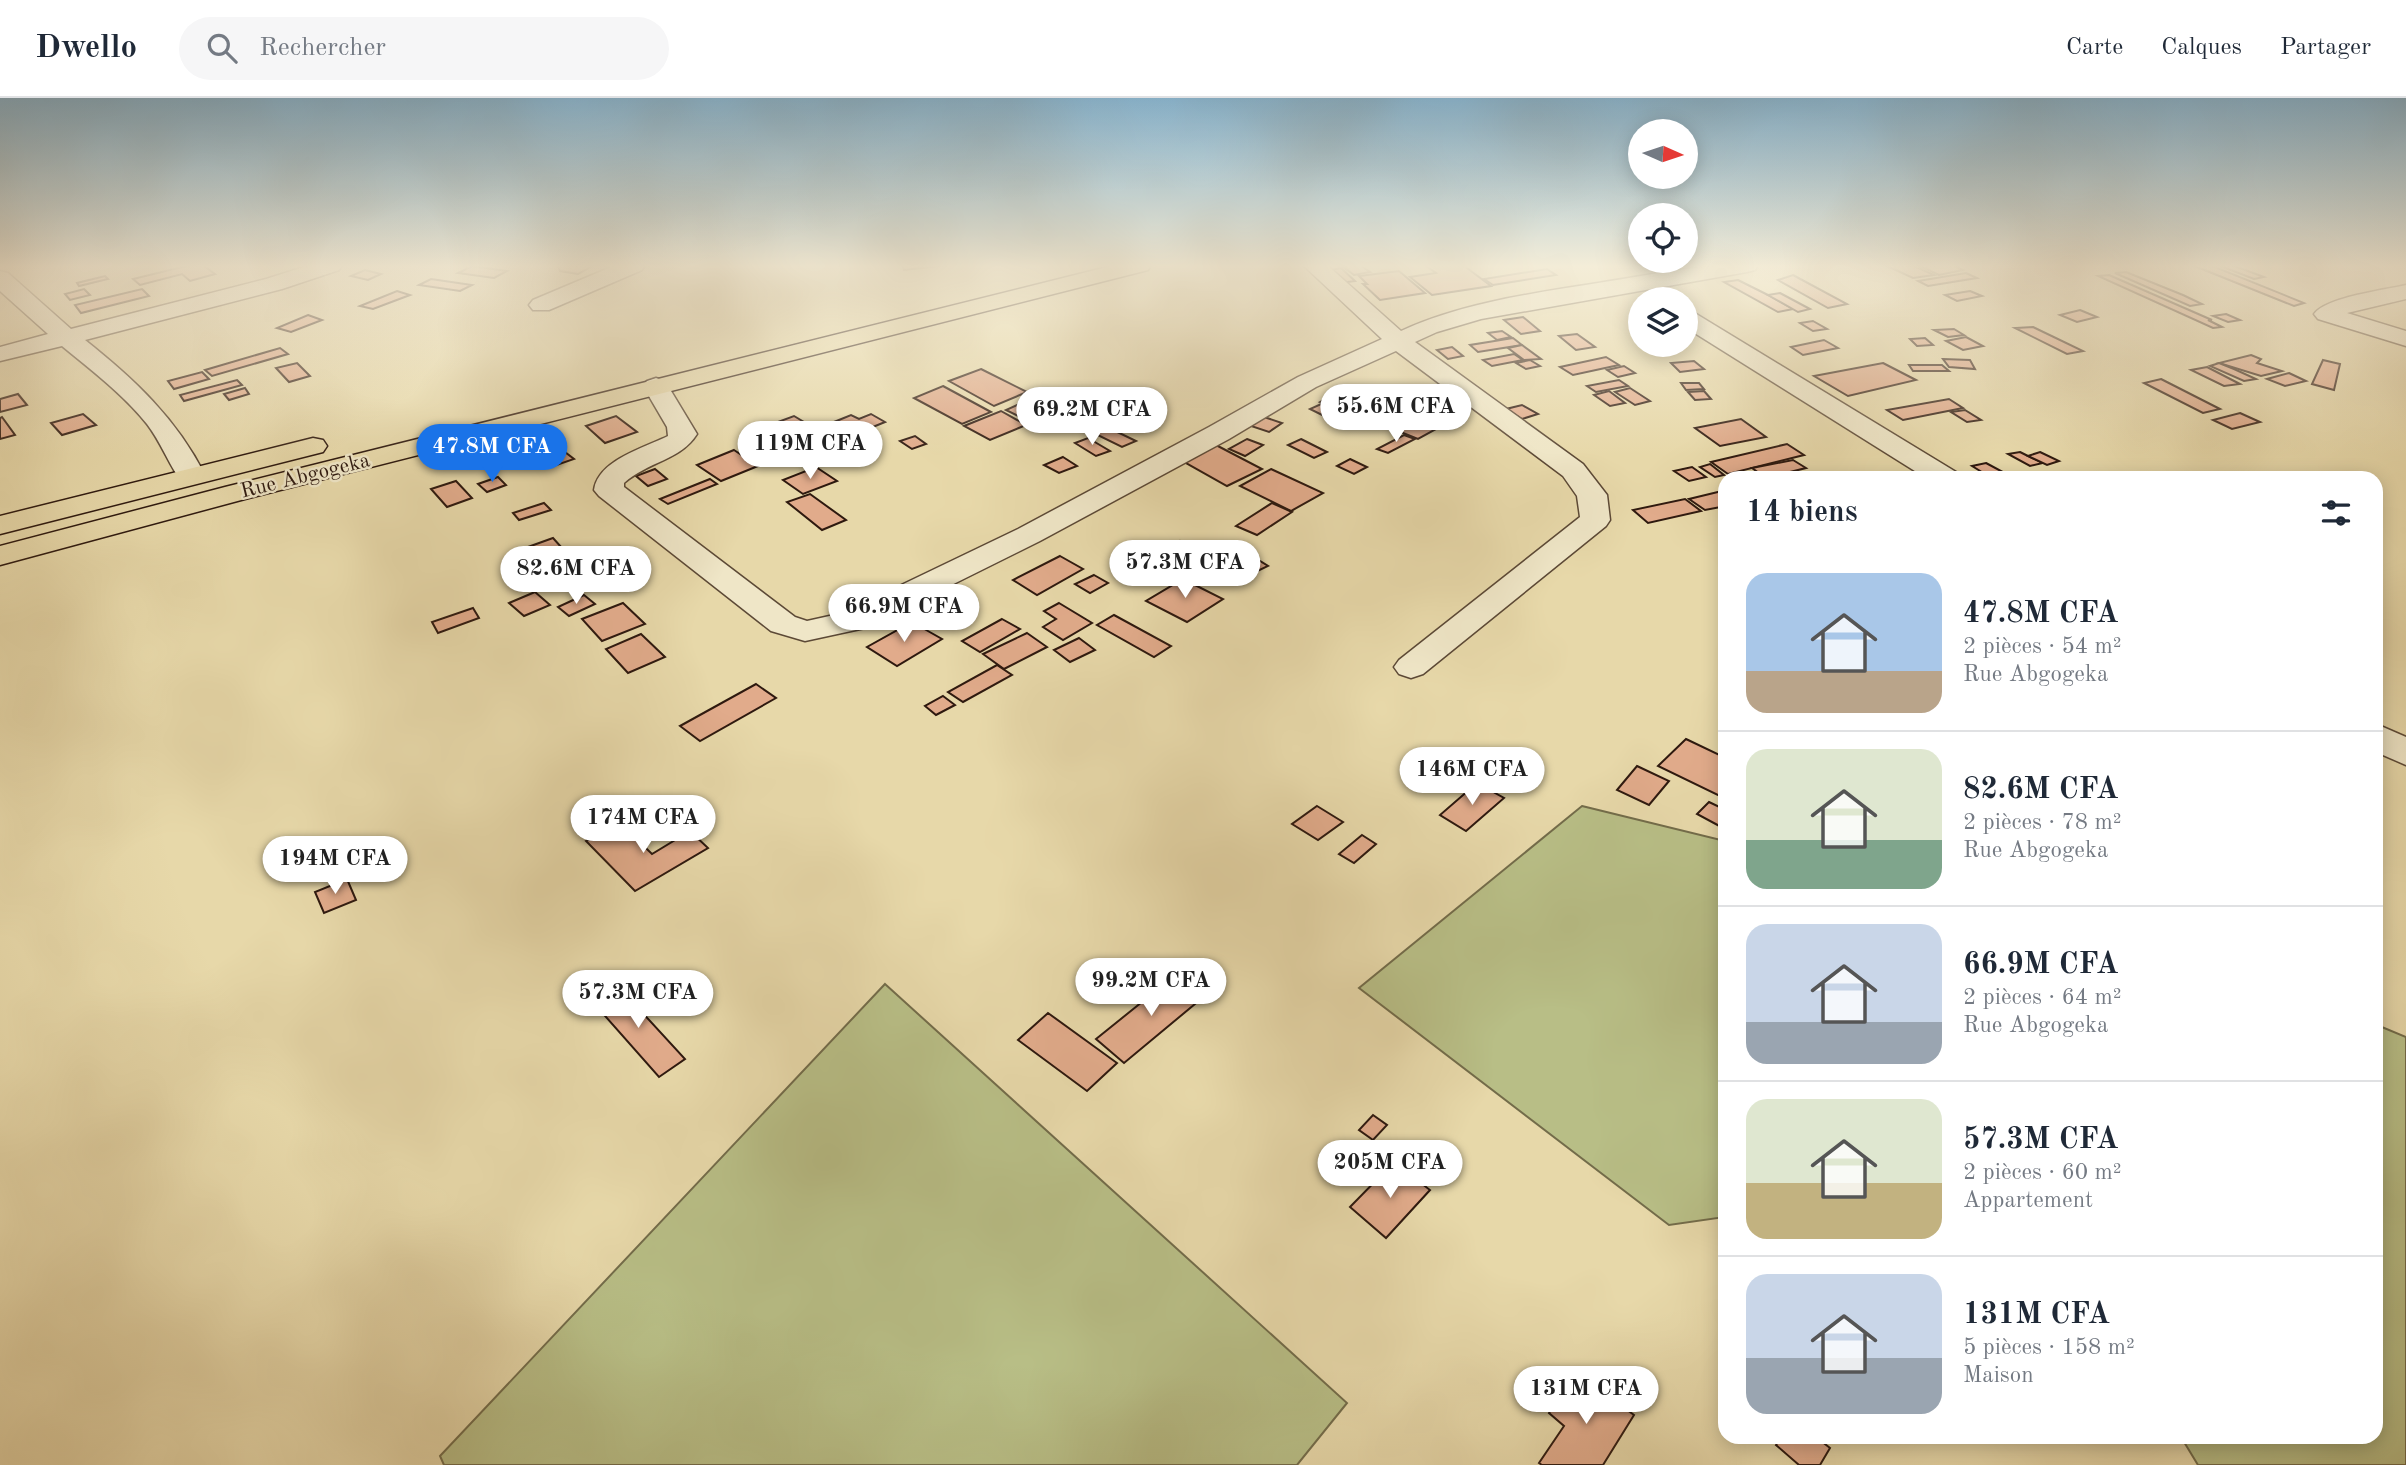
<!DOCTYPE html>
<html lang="fr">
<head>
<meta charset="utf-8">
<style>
  :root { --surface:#fff; --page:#f6f6f7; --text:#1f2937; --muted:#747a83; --line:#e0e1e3; --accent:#1a73e8 }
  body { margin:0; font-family:"Old Standard TT",serif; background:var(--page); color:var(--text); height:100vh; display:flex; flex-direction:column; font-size:26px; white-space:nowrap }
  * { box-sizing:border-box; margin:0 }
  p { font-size:23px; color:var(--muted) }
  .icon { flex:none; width:38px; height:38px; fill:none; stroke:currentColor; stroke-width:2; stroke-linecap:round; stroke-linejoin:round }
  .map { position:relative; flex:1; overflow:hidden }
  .drawer { position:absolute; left:1718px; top:373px; width:665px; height:973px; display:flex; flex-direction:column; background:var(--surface); border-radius:21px; box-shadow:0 4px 18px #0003 }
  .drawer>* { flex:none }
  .needle { width:46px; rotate:93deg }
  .fabs { position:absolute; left:1628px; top:21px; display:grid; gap:14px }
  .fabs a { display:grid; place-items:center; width:70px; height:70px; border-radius:50%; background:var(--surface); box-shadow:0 4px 18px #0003; font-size:35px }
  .price { position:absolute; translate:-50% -60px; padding:0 16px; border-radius:24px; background:#fff; color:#222; font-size:23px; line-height:46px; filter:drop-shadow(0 2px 4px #0008) }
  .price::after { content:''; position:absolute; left:50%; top:42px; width:21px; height:16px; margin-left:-10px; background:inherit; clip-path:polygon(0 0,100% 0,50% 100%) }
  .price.current { background:var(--accent); color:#fff }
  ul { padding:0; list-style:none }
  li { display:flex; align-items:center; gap:21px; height:175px; padding:0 28px }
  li+li { border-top:2px solid var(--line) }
  li span { display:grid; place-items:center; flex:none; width:196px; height:140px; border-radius:21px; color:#555 }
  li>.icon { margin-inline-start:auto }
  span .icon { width:84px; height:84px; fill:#fffc; stroke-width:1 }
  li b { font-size:30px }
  h2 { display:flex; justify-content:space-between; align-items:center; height:84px; padding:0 28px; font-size:30px }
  header { display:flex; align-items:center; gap:42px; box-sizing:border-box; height:98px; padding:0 35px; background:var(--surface); border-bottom:2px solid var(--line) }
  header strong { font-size:33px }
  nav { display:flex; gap:38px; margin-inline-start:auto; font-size:24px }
  .search { width:490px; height:63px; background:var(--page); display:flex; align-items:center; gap:18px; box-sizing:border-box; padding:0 24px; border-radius:38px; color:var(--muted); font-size:26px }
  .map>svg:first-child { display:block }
  .green { fill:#b8be86; stroke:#736c4a; stroke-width:2 }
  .building { fill:#e1ab8b; stroke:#2e190f; stroke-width:2 }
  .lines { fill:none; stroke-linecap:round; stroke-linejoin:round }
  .minor-casing { stroke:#5c4936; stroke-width:3 }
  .major-casing { stroke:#2e190f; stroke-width:3 }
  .minor { fill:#efe6c7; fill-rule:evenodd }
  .major { fill:#e7d8a9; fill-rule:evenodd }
  .labels { text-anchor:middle; stroke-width:5; stroke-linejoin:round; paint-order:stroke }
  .far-street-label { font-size:21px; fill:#2e190f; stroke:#efe6c7 }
</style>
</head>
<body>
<header>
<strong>Dwello</strong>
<div class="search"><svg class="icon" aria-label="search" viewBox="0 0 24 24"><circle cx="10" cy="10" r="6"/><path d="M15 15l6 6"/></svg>Rechercher</div>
<nav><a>Carte</a><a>Calques</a><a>Partager</a></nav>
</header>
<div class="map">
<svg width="2406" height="1367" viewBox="0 0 2406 1367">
  <rect width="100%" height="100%" fill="#e7d8a9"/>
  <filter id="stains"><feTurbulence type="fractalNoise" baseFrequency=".00286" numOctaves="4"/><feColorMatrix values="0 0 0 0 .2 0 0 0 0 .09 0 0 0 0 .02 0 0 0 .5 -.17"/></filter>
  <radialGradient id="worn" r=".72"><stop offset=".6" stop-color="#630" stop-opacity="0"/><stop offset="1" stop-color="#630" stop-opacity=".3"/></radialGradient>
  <g class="green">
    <polygon points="1582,708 1725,743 1725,1119 1669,1127 1359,890"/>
    <polygon points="885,886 1347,1305 1297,1367 444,1367 440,1358"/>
    <polygon points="2377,927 2406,939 2406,1367 2198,1367 2181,1339 2376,1339"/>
  </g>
  <g class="building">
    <polygon points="190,167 203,167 215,176 190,183 182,176 140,187 133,181"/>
    <polygon points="558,167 594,167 578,176 560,173"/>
    <polygon points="902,167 949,167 904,172"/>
    <polygon points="1341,167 1360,167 1370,174 1354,177"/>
    <polygon points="1425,167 1463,167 1491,188 1432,197 1410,179 1436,175"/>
    <polygon points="1885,167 1912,167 1934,177 1913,180"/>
    <polygon points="1918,167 1952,167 1963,172 1939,177"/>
    <polygon points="2192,167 2210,167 2304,205 2294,208"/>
    <polygon points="2218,167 2232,167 2264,179 2254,181"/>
    <polygon points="472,168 507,173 494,180 458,175"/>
    <polygon points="1341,170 1355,183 1339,185 1325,173"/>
    <polygon points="1547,171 1556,177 1493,187 1484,181"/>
    <polygon points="365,172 381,176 368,182 351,178"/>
    <polygon points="1399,173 1425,195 1380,202 1363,186 1367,186 1359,178"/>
    <polygon points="2126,174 2183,197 2202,206 2190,208 2115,175"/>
    <polygon points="1966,175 1977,180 1928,188 1918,183"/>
    <polygon points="1793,177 1847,206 1828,210 1778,182"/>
    <polygon points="2109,177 2212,222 2208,222 2222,229 2213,230 2098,178"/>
    <polygon points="105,178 108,181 79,188 77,185"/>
    <polygon points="431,181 472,187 460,193 419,187"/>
    <polygon points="1738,182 1768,197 1793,211 1778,214 1724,184"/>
    <polygon points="84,191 90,197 70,202 65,196"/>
    <polygon points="142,191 149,198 81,215 75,207"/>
    <polygon points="397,193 410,197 373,211 360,208"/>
    <polygon points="1970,193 1982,198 1957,203 1945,197"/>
    <polygon points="1780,195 1810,211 1798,214 1768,197"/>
    <polygon points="2080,212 2097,219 2077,224 2060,217"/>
    <polygon points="2226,216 2240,222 2228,224 2213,218"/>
    <polygon points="308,217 322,222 291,234 277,230"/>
    <polygon points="1523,219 1540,233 1521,236 1504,222"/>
    <polygon points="1813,223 1827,231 1813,233 1800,225"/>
    <polygon points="2033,229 2083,253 2067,256 2015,230"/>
    <polygon points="1954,231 1964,237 1948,239 1934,232"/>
    <polygon points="1502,233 1511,239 1497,242 1488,235"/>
    <polygon points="1577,236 1595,249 1576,252 1559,238"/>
    <polygon points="1966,239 1983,248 1963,252 1946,243"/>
    <polygon points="1513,240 1522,247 1478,254 1470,247"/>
    <polygon points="1925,240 1933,247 1917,248 1910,241"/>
    <polygon points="1824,242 1838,250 1803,257 1791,249"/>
    <polygon points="1522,247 1541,261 1524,262 1508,250"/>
    <polygon points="1452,249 1463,258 1448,261 1437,252"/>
    <polygon points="280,250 288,256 212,278 205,272"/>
    <polygon points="1514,256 1523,262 1492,268 1483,262"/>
    <polygon points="2251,257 2261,261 2257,265 2282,273 2261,278 2219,265"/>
    <polygon points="1606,259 1619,267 1573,277 1560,269"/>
    <polygon points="1943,261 1970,262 1975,271 1949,269"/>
    <polygon points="1530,262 1540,268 1526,271 1516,265"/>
    <polygon points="2323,262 2340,266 2334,292 2312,286"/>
    <polygon points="1694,263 1704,271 1680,274 1671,265"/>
    <polygon points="297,265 310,278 289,284 276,270"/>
    <polygon points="1883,265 1916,282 1848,298 1814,278"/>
    <polygon points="2219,265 2234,271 2256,281 2244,283 2210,268"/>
    <polygon points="1909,267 1942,267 1949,273 1913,273"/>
    <polygon points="1624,268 1635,275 1618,279 1607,272"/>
    <polygon points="2207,269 2240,286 2224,288 2191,272"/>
    <polygon points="981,271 1027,294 994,308 949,283"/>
    <polygon points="202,274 209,281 174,291 168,283"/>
    <polygon points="2289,275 2306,283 2285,288 2267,281"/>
    <polygon points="2161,281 2220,311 2203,315 2144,285"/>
    <polygon points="237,282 242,287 184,303 180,297"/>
    <polygon points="1619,282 1628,288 1596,294 1587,288"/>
    <polygon points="1681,285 1699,285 1704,291 1686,292"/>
    <polygon points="943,288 991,314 962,326 914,300"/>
    <polygon points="245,290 249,296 229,302 224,296"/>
    <polygon points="1630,290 1650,303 1635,307 1615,294"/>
    <polygon points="1609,293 1625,305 1610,308 1594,297"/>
    <polygon points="1704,293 1711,301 1695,302 1688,294"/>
    <polygon points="18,296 27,307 0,314 0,301"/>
    <polygon points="1040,297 1075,313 1041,329 1006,312"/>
    <polygon points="1332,297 1363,310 1350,316 1320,304"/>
    <polygon points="1949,301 1963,310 1903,322 1887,312"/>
    <polygon points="1321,306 1342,316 1330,321 1310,311"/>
    <polygon points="1436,306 1454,320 1446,322 1428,307"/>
    <polygon points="1522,307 1538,316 1522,321 1506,311"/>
    <polygon points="1965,312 1981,322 1967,324 1951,314"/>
    <polygon points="1001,313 1026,327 990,342 964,328"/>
    <polygon points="1424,314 1449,324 1418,341 1393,331"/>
    <polygon points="2240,315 2260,324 2232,331 2213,322"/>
    <polygon points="83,316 96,327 62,337 51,325"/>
    <polygon points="871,316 885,324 856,336 834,324 851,317 859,321"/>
    <polygon points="1080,316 1136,343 1122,349 1067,322"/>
    <polygon points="616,318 637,334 605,345 586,328"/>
    <polygon points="794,318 804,324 773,336 764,329"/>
    <polygon points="2,319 15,337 0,341 0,320"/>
    <polygon points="1264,319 1282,325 1269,334 1251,328"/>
    <polygon points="1741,321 1766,339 1720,348 1695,330"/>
    <polygon points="1404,337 1415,341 1388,355 1377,351"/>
    <polygon points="544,338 574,361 551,369 521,346"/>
    <polygon points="915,338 926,346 912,351 900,343"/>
    <polygon points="1088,340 1110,353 1096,358 1075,345"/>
    <polygon points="1247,341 1263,347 1245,358 1229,351"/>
    <polygon points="1301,341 1327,354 1314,360 1288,347"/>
    <polygon points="1214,346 1262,371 1227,388 1179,361"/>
    <polygon points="1787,346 1804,357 1728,376 1711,364"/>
    <polygon points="734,352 758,368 721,383 697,367"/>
    <polygon points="2020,354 2028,358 2043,365 2030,368 2008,356"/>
    <polygon points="2040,354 2059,363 2047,367 2028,358"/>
    <polygon points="1063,359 1077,368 1059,375 1044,367"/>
    <polygon points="1350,361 1367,369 1354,376 1337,368"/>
    <polygon points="1793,362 1806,370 1786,375 1793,380 1766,380 1752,370"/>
    <polygon points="1986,365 2003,374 1990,379 1972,368"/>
    <polygon points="1710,366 1724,377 1715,379 1700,369"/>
    <polygon points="816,369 837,383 803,396 783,382"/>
    <polygon points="1692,369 1706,379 1689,383 1674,373"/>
    <polygon points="655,371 667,381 648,388 636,378"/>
    <polygon points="1271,371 1323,395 1291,413 1240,388"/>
    <polygon points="498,379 506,387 487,394 478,386"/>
    <polygon points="710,381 717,386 668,406 660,401"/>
    <polygon points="456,383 472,400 447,409 431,391"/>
    <polygon points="1726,392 1726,408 1705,412 1689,401"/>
    <polygon points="810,396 846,422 822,432 787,404"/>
    <polygon points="1685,401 1701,413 1648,425 1633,412"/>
    <polygon points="544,405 551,412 519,422 513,415"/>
    <polygon points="1272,405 1292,414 1257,437 1236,428"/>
    <polygon points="553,440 571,460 530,474 514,454"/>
    <polygon points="1180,443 1208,457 1192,466 1164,452"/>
    <polygon points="1236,448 1268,468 1245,479 1214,459"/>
    <polygon points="1060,458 1083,471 1037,497 1013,482"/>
    <polygon points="1094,477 1108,485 1090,495 1075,486"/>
    <polygon points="1183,481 1223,501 1187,524 1146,503"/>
    <polygon points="535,494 550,507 524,518 509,505"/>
    <polygon points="584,497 595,506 569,518 558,509"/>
    <polygon points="623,505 645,526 602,543 582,521"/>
    <polygon points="1059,505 1092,525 1063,542 1043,529 1056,521 1044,513"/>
    <polygon points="473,510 479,520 438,535 432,524"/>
    <polygon points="1114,517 1171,548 1154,559 1097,527"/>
    <polygon points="1002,521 1020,531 980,554 962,543"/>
    <polygon points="912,524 942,541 897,568 867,549"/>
    <polygon points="1027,535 1047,549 1004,571 983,556"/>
    <polygon points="641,536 665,559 628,575 606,551"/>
    <polygon points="1079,540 1095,552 1070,564 1054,552"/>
    <polygon points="997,567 1012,577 963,604 948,594"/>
    <polygon points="756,586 776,600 700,643 680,628"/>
    <polygon points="943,598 955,607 936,617 925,608"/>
    <polygon points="1686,641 1726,660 1724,700 1658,668"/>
    <polygon points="1637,668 1669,683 1649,707 1617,692"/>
    <polygon points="1477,685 1504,700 1466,733 1440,717"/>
    <polygon points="1709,704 1726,712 1725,731 1697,716"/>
    <polygon points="1317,708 1343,724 1318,742 1292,726"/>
    <polygon points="620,725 652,756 690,733 708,750 635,793 586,743"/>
    <polygon points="1362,737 1376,746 1354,765 1339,756"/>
    <polygon points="347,781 356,802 324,815 315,794"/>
    <polygon points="1178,875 1207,896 1124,965 1096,941"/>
    <polygon points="616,886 685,961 659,979 591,902"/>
    <polygon points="1048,915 1117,965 1087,993 1018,942"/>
    <polygon points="1373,1017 1387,1027 1373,1042 1359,1032"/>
    <polygon points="1394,1064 1430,1092 1386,1140 1350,1109"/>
    <polygon points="1577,1275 1634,1317 1603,1367 1542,1367 1539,1365 1564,1328 1549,1315"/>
    <polygon points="1782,1339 1816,1339 1830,1350 1820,1367 1799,1367 1776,1347"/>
  </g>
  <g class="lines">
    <g class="minor-casing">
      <g id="minor">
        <path d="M310,167H342L339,172L282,191L85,242C134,281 176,320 205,377L201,383L191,386L181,383C168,365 161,344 147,326C123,296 91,272 62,248L0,263V249L48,236L0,193V173L8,175L71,231L266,181Z"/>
        <polygon points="616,167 645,167 642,172 549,212 533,212 529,207 533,202"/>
        <path d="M1303,167H1327L1401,233C1464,204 1536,195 1604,184C1655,176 1706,165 1758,167L1755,172L1747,174L1481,221L1437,234L1415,244L1583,366L1607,397L1610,422L1606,428L1423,576L1411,580L1399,576L1394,569L1399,562L1580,419L1577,398L1563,378L1396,253L1316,289L1229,341L1040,443L865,530L805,543L771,533L599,398L594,392C598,362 644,350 668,338L667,329L643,288L647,283L656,280L665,283L697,336C681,362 647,364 624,385V389L795,519L807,523L843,515L1018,431L1209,329L1298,279L1382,241Z"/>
        <path d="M2406,187V201L2347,215L2406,233V248L2318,221L2314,216C2326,199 2385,192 2406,187Z"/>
        <polygon points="1685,212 1693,214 1956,374 1960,380 1926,380 1685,229"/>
        <polygon points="2376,626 2406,639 2406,667 2376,654"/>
      </g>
    </g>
    <g class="major-casing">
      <g id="major">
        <polygon points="1115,167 1151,167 1148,172 245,401 0,467 0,448 225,389"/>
        <polygon points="313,340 323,342 327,348 323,354 0,436 0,418"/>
      </g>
    </g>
    <use href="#minor" class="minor"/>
    <use href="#major" class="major"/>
  </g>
  <linearGradient id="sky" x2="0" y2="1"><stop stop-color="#88b6d2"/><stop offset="0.47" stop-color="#f4edd8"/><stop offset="1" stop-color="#f4edd8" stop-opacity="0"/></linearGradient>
  <rect width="2406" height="358" fill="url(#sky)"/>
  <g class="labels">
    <g class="far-street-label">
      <text transform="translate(305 377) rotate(-14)" y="7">Rue Abgogeka</text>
    </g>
  </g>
  <rect width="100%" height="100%" filter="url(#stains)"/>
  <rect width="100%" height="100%" fill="url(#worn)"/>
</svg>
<div class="fabs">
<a><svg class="needle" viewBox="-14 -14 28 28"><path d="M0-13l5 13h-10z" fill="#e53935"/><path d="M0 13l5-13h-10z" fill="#747a83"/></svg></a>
<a><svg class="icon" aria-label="locate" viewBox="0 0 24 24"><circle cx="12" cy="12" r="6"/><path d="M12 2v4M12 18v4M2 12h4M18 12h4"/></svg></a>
<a><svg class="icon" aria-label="layers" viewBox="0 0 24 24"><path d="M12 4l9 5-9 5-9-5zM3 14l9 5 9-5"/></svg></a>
</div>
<b class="price" style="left:1396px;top:346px">55.6M CFA</b>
<b class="price" style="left:1092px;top:349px">69.2M CFA</b>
<b class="price" style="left:810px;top:383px">119M CFA</b>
<b class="price current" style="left:492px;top:386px">47.8M CFA</b>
<b class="price" style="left:1185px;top:502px">57.3M CFA</b>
<b class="price" style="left:576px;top:508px">82.6M CFA</b>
<b class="price" style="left:904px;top:546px">66.9M CFA</b>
<b class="price" style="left:1472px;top:709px">146M CFA</b>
<b class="price" style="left:643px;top:757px">174M CFA</b>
<b class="price" style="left:335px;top:798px">194M CFA</b>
<b class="price" style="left:1151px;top:920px">99.2M CFA</b>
<b class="price" style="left:638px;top:932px">57.3M CFA</b>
<b class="price" style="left:1390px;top:1102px">205M CFA</b>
<b class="price" style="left:1586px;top:1328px">131M CFA</b>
<section class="drawer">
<h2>14 biens<svg class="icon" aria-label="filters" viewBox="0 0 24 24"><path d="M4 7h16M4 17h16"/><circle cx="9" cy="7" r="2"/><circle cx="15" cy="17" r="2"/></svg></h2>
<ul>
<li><span style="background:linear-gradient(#a9c7e8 70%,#b9a48a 0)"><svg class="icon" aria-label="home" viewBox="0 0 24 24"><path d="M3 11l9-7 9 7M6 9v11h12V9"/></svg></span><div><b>47.8M CFA</b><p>2 pièces · 54 m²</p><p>Rue Abgogeka</p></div></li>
<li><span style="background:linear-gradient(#dfe7d0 65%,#7fa58c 0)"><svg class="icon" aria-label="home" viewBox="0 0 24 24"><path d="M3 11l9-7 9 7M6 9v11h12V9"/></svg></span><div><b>82.6M CFA</b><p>2 pièces · 78 m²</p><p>Rue Abgogeka</p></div></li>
<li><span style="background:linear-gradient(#c9d6e8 70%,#9aa5b1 0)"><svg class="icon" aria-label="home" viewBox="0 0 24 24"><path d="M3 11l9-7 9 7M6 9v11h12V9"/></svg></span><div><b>66.9M CFA</b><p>2 pièces · 64 m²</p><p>Rue Abgogeka</p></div></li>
<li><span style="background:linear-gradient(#dfe7d0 60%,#c2b280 0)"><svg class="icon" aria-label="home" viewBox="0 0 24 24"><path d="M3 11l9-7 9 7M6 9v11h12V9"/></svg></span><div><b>57.3M CFA</b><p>2 pièces · 60 m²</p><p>Appartement</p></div></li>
<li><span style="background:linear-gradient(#c9d6e8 60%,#9aa5b1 0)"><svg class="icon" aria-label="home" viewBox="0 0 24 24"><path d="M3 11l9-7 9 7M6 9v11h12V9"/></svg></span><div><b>131M CFA</b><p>5 pièces · 158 m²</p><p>Maison</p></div></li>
</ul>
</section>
</div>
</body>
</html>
